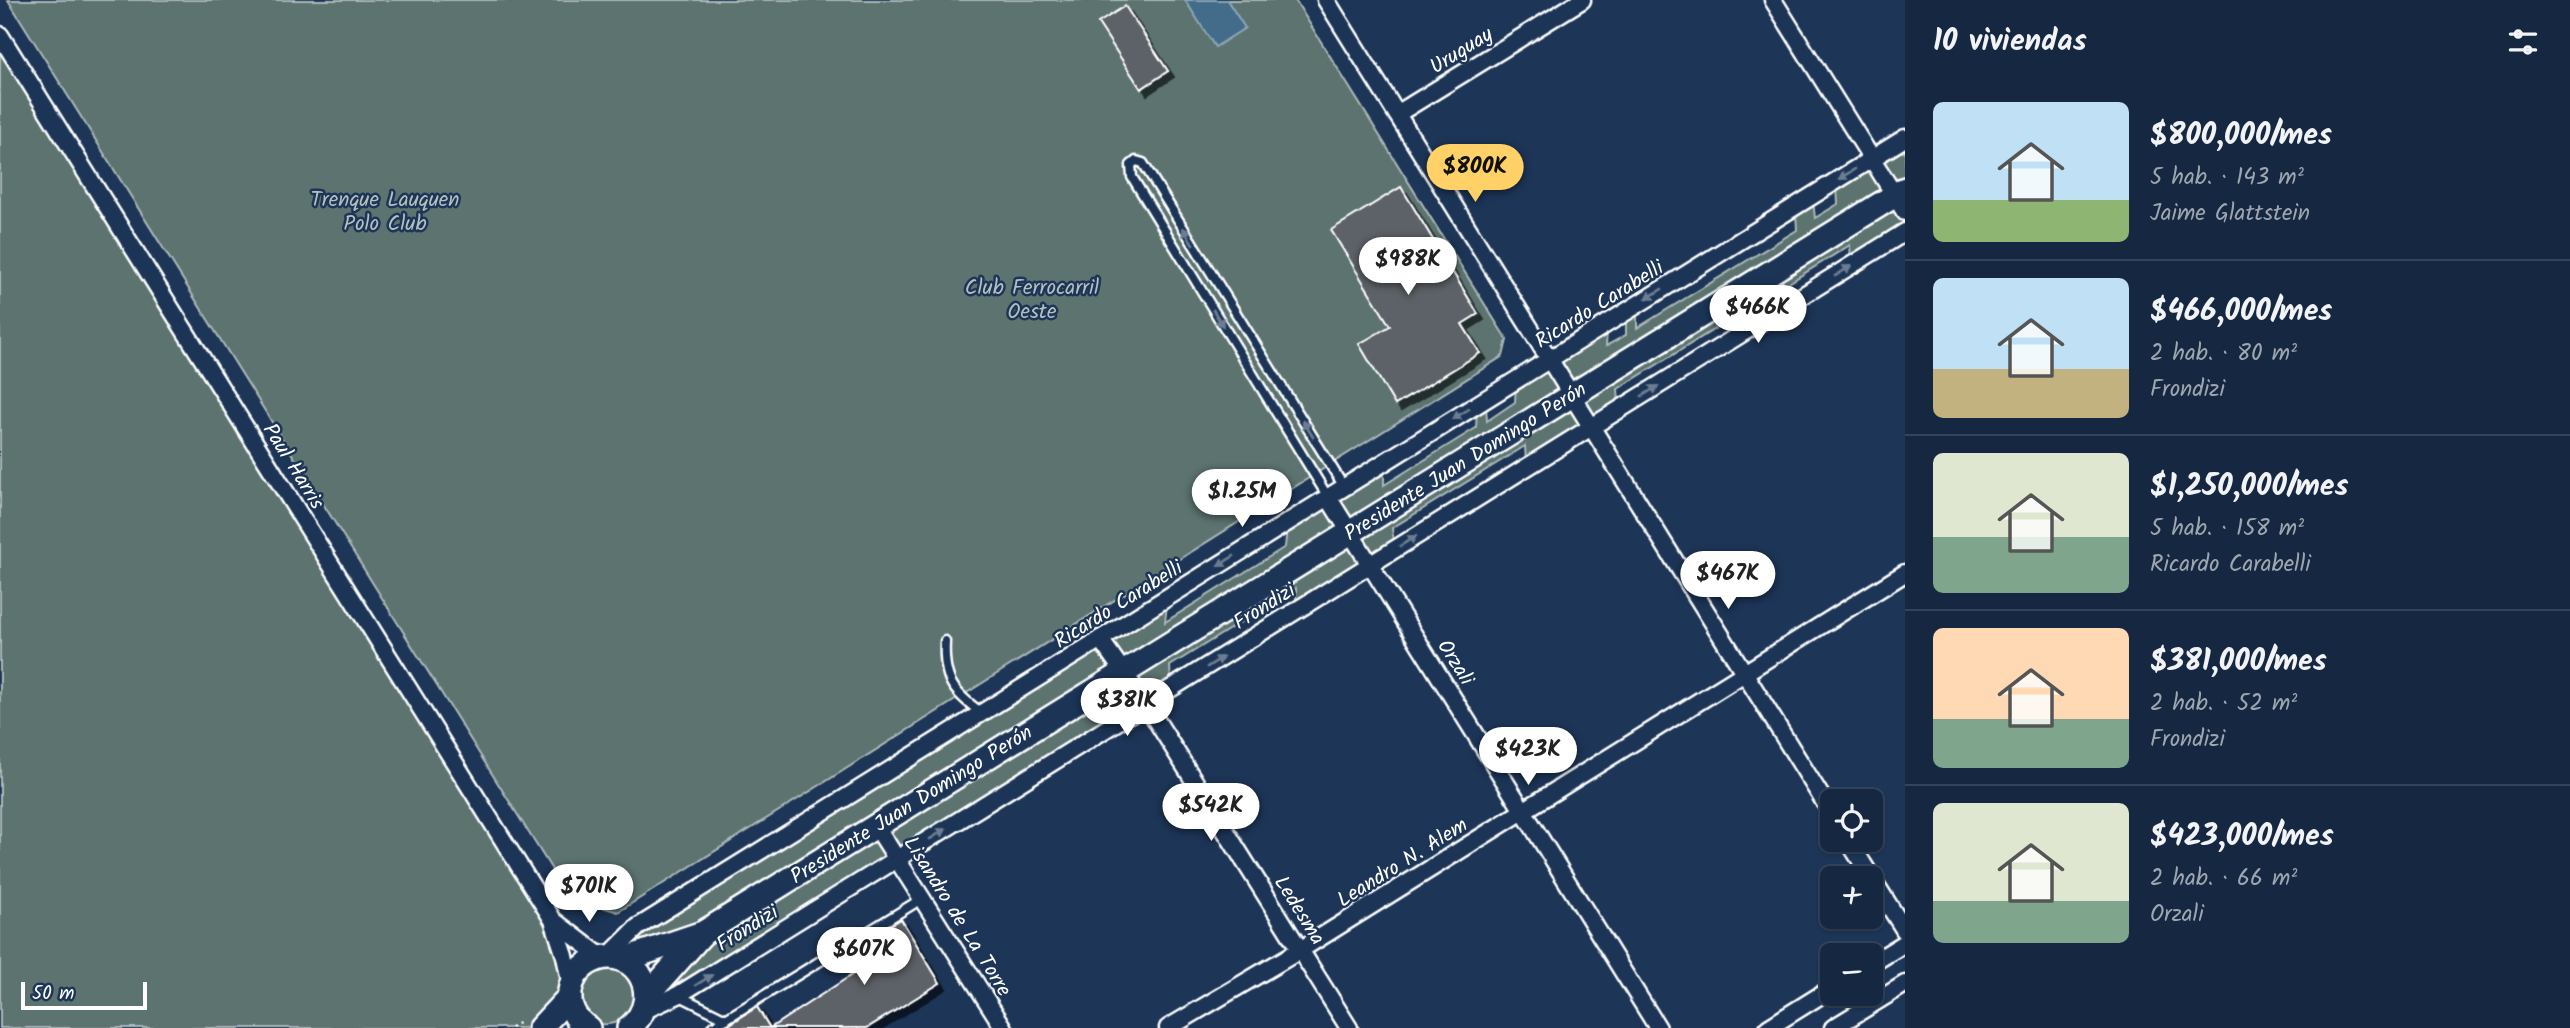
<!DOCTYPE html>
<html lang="es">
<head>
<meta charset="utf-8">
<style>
  :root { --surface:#162841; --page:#1f3048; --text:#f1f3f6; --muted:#9ea6b1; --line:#35445a; --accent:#ffd166 }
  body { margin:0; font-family:Kalam,sans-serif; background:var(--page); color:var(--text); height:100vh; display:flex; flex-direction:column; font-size:26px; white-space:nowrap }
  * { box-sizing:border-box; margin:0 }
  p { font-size:23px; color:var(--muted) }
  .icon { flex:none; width:38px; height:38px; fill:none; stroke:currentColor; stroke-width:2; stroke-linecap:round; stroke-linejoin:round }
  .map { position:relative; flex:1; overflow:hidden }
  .side { display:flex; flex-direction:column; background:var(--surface); width:665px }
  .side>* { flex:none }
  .tools { position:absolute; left:1820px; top:789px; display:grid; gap:14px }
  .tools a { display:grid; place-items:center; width:63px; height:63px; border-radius:10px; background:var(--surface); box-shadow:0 2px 5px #0004,0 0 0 2px var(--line); font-size:35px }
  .scale { position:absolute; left:21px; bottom:18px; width:126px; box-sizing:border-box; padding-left:7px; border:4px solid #fff; border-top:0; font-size:19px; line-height:24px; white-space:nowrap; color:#fff; -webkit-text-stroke:5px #1d3557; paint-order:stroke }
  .price { position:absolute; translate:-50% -60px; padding:0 16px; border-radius:24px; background:#fff; color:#222; font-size:23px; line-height:46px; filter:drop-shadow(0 2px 4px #0008) }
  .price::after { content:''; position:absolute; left:50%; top:42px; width:21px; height:16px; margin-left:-10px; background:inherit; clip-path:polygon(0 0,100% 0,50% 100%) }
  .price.active { background:var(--accent); color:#111 }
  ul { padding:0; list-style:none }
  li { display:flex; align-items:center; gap:21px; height:175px; padding:0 28px }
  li+li { border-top:2px solid var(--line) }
  li span { display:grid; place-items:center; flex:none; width:196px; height:140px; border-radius:10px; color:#555 }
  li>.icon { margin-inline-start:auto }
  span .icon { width:84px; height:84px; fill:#fffc; stroke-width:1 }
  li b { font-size:30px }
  h2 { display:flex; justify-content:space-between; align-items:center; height:84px; padding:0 28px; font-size:30px }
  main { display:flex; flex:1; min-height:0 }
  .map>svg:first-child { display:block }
  .green { fill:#5b7370; stroke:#adb9b8; stroke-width:2 }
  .water { fill:#426c8a; stroke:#8ea7b9; stroke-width:2 }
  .building { fill:#5d6268; stroke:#fff; stroke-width:2; filter:url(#shadow) }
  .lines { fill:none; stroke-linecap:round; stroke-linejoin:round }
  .lane-casing { stroke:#fff; stroke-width:13 }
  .street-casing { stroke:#fff; stroke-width:21 }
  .secondary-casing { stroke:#fff; stroke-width:28 }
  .path { stroke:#fff; stroke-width:2.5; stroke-dasharray:2 5; stroke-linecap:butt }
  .lane { stroke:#1d3557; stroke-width:8 }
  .street { stroke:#1d3557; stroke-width:16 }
  .secondary { stroke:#1d3557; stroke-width:23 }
  .oneway { fill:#6c7c92 }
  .labels { text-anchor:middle; stroke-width:5; stroke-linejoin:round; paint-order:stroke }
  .street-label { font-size:21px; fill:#fff; stroke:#1d3557 }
  .park-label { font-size:21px; fill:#b5c0bf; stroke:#1d3557 }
</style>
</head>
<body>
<main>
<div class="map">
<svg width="1905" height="1028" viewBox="0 0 1905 1028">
  <defs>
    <filter id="shadow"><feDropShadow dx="6" dy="6" stdDeviation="0" flood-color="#0009"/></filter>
  </defs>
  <rect width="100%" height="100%" fill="#1d3557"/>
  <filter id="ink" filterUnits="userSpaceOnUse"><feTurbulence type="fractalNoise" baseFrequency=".0143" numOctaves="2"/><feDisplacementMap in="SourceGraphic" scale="14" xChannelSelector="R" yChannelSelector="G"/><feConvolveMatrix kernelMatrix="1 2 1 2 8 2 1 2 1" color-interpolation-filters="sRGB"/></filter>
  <g filter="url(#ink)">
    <g class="green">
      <polygon points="8,0 1295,0 1507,340 1503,356 618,912 569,897"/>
      <polygon points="0,52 550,926 564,979 562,991 525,1028 0,1028"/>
      <polygon points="1905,143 1905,179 701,925 640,946 636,935 1167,604 1165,622 1285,547 1287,529 1384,469 1384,485 1476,428 1477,411 1486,405 1487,421 1515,402 1516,386 1607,330 1606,346 1626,335 1626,318 1637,311 1637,328 1797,230 1796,212 1813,201 1815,218 1838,204 1837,186"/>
      <polygon points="1905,197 1905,227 1851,261 1850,245 1618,389 1619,404 1526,462 1525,446 1392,528 1394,545 1296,606 1296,588 1170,666 1171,684 678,990 672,981 709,939"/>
      <path d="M604,965L628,972L639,1003C625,1018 616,1028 595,1023L579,1005L582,979Z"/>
    </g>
    <polygon class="water" points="1185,0 1227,0 1245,28 1215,47"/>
    <g class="building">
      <polygon points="1125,6 1168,71 1141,89 1098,23"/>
      <polygon points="1401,187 1478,314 1462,324 1480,353 1395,405 1359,344 1390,326 1331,230"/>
      <polygon points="901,919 940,983 867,1028 724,1028 757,1007 770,1028 864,967 852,949"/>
    </g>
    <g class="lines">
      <g class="lane-casing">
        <g id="lane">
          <polyline points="1328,497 1132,177 1131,165 1136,161 1143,163 1344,487"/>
          <path d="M945,641C943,679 952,692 982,713"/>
          <polyline points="678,995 726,1019"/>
          <polyline points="711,1028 923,898"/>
        </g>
      </g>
      <g class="street-casing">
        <g id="street">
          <polyline points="1326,0 1832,814"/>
          <polyline points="1773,0 1905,212"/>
          <polyline points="0,35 553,920 565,956 571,986"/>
          <polyline points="1397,114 1582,0"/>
          <polyline points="1328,497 1658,1028"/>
          <polyline points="1100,639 1146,704 1349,1028"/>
          <polyline points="876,826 1004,1028"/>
          <polyline points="1848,840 1905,931"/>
          <polyline points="553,920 603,958"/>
          <polyline points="608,957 638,927 1905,138"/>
          <polyline points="1871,964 1905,943"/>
          <polyline points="643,1011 678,995 1905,232"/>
          <polyline points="1168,1028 1300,950 1905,573"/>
          <polyline points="1768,1028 1832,988"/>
          <polyline points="1833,1028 1905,984"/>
        </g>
      </g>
      <g class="secondary-casing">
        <g id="secondary">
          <polyline points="623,960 703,933 1905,189"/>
          <polyline points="647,996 701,935"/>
          <polyline points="540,1028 570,996"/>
          <path d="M588,1028C575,1020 568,1006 570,991C572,980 578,970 587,964C630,937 669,995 629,1028"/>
        </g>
      </g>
      <polyline class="path" points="511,1028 520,1022"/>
      <use href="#lane" class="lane"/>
      <use href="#street" class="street"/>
      <use href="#secondary" class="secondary"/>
    </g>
    <defs><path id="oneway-solid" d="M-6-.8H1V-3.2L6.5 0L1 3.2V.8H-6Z" transform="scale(1.75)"/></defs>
    <g class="oneway">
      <use href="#oneway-solid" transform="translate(1847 174) rotate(148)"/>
      <use href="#oneway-solid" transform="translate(1188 236) rotate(-122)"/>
      <use href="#oneway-solid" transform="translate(1843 271) rotate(-32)"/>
      <use href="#oneway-solid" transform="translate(1654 294) rotate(148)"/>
      <use href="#oneway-solid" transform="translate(1218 318) rotate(59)"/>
      <use href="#oneway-solid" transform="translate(1650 391) rotate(-32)"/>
      <use href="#oneway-solid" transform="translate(1461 414) rotate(148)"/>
      <use href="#oneway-solid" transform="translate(1308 429) rotate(-122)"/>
      <use href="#oneway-solid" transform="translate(1408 541) rotate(-32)"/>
      <use href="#oneway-solid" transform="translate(1226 561) rotate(148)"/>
      <use href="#oneway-solid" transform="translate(1215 662) rotate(-32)"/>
      <use href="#oneway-solid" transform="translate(938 834) rotate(-32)"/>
      <use href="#oneway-solid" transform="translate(704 980) rotate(-32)"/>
    </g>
  </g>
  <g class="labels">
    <g class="street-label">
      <text transform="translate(1461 50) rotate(-32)" y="7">Uruguay</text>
      <text transform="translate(1599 304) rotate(-32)" y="7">Ricardo Carabelli</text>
      <text transform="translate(1465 461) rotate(-32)" y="7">Presidente Juan Domingo Perón</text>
      <text transform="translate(294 466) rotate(58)" y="7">Paul Harris</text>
      <text transform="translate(1118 604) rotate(-32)" y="7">Ricardo Carabelli</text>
      <text transform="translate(1264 606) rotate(-32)" y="7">Frondizi</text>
      <text transform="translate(1456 662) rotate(58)" y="7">Orzali</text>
      <text transform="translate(911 804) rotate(-32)" y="7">Presidente Juan Domingo Perón</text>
      <text transform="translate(1402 862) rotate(-32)" y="7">Leandro N. Alem</text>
      <text transform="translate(1300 910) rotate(58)" y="7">Ledesma</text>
      <text transform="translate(958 916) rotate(58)" y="7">Lisandro de La Torre</text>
      <text transform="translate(747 928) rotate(-32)" y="7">Frondizi</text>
    </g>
    <g class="park-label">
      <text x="385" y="206">Trenque Lauquen<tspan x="385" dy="24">Polo Club</tspan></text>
      <text x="1032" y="294">Club Ferrocarril<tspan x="1032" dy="24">Oeste</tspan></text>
    </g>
  </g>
</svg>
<div class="tools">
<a><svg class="icon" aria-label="locate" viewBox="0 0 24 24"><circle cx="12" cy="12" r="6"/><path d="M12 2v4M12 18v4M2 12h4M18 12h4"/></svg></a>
<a>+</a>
<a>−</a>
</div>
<div class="scale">50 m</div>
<b class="price active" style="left:1475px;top:204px">$800K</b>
<b class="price" style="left:1408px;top:297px">$988K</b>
<b class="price" style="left:1758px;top:345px">$466K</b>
<b class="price" style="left:1242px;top:529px">$1.25M</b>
<b class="price" style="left:1728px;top:611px">$467K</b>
<b class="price" style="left:1127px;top:738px">$381K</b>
<b class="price" style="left:1528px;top:787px">$423K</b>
<b class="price" style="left:1211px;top:843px">$542K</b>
<b class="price" style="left:589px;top:924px">$701K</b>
<b class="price" style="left:864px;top:987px">$607K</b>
</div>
<section class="side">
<h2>10 viviendas<svg class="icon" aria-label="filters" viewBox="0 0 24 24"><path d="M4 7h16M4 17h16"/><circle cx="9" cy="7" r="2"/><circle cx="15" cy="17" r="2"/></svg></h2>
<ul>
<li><span style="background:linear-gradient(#bfe0f5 70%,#8fb573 0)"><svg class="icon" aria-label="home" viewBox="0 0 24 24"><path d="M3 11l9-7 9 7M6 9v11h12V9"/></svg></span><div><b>$800,000/mes</b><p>5 hab. · 143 m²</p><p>Jaime Glattstein</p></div></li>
<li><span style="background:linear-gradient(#bfe0f5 65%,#c2b280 0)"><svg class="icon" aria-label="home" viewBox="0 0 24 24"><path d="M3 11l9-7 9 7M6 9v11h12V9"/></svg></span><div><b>$466,000/mes</b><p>2 hab. · 80 m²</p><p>Frondizi</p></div></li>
<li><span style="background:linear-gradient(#dfe7d0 60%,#7fa58c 0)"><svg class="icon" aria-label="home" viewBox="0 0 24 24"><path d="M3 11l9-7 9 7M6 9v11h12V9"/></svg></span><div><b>$1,250,000/mes</b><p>5 hab. · 158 m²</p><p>Ricardo Carabelli</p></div></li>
<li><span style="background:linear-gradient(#ffd9b3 65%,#7fa58c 0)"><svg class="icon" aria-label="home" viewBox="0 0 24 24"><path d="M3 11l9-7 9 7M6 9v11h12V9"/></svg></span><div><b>$381,000/mes</b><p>2 hab. · 52 m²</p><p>Frondizi</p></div></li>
<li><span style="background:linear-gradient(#dfe7d0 70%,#7fa58c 0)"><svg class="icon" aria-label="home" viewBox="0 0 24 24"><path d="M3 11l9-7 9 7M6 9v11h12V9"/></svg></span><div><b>$423,000/mes</b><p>2 hab. · 66 m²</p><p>Orzali</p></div></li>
</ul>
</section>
</main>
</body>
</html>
